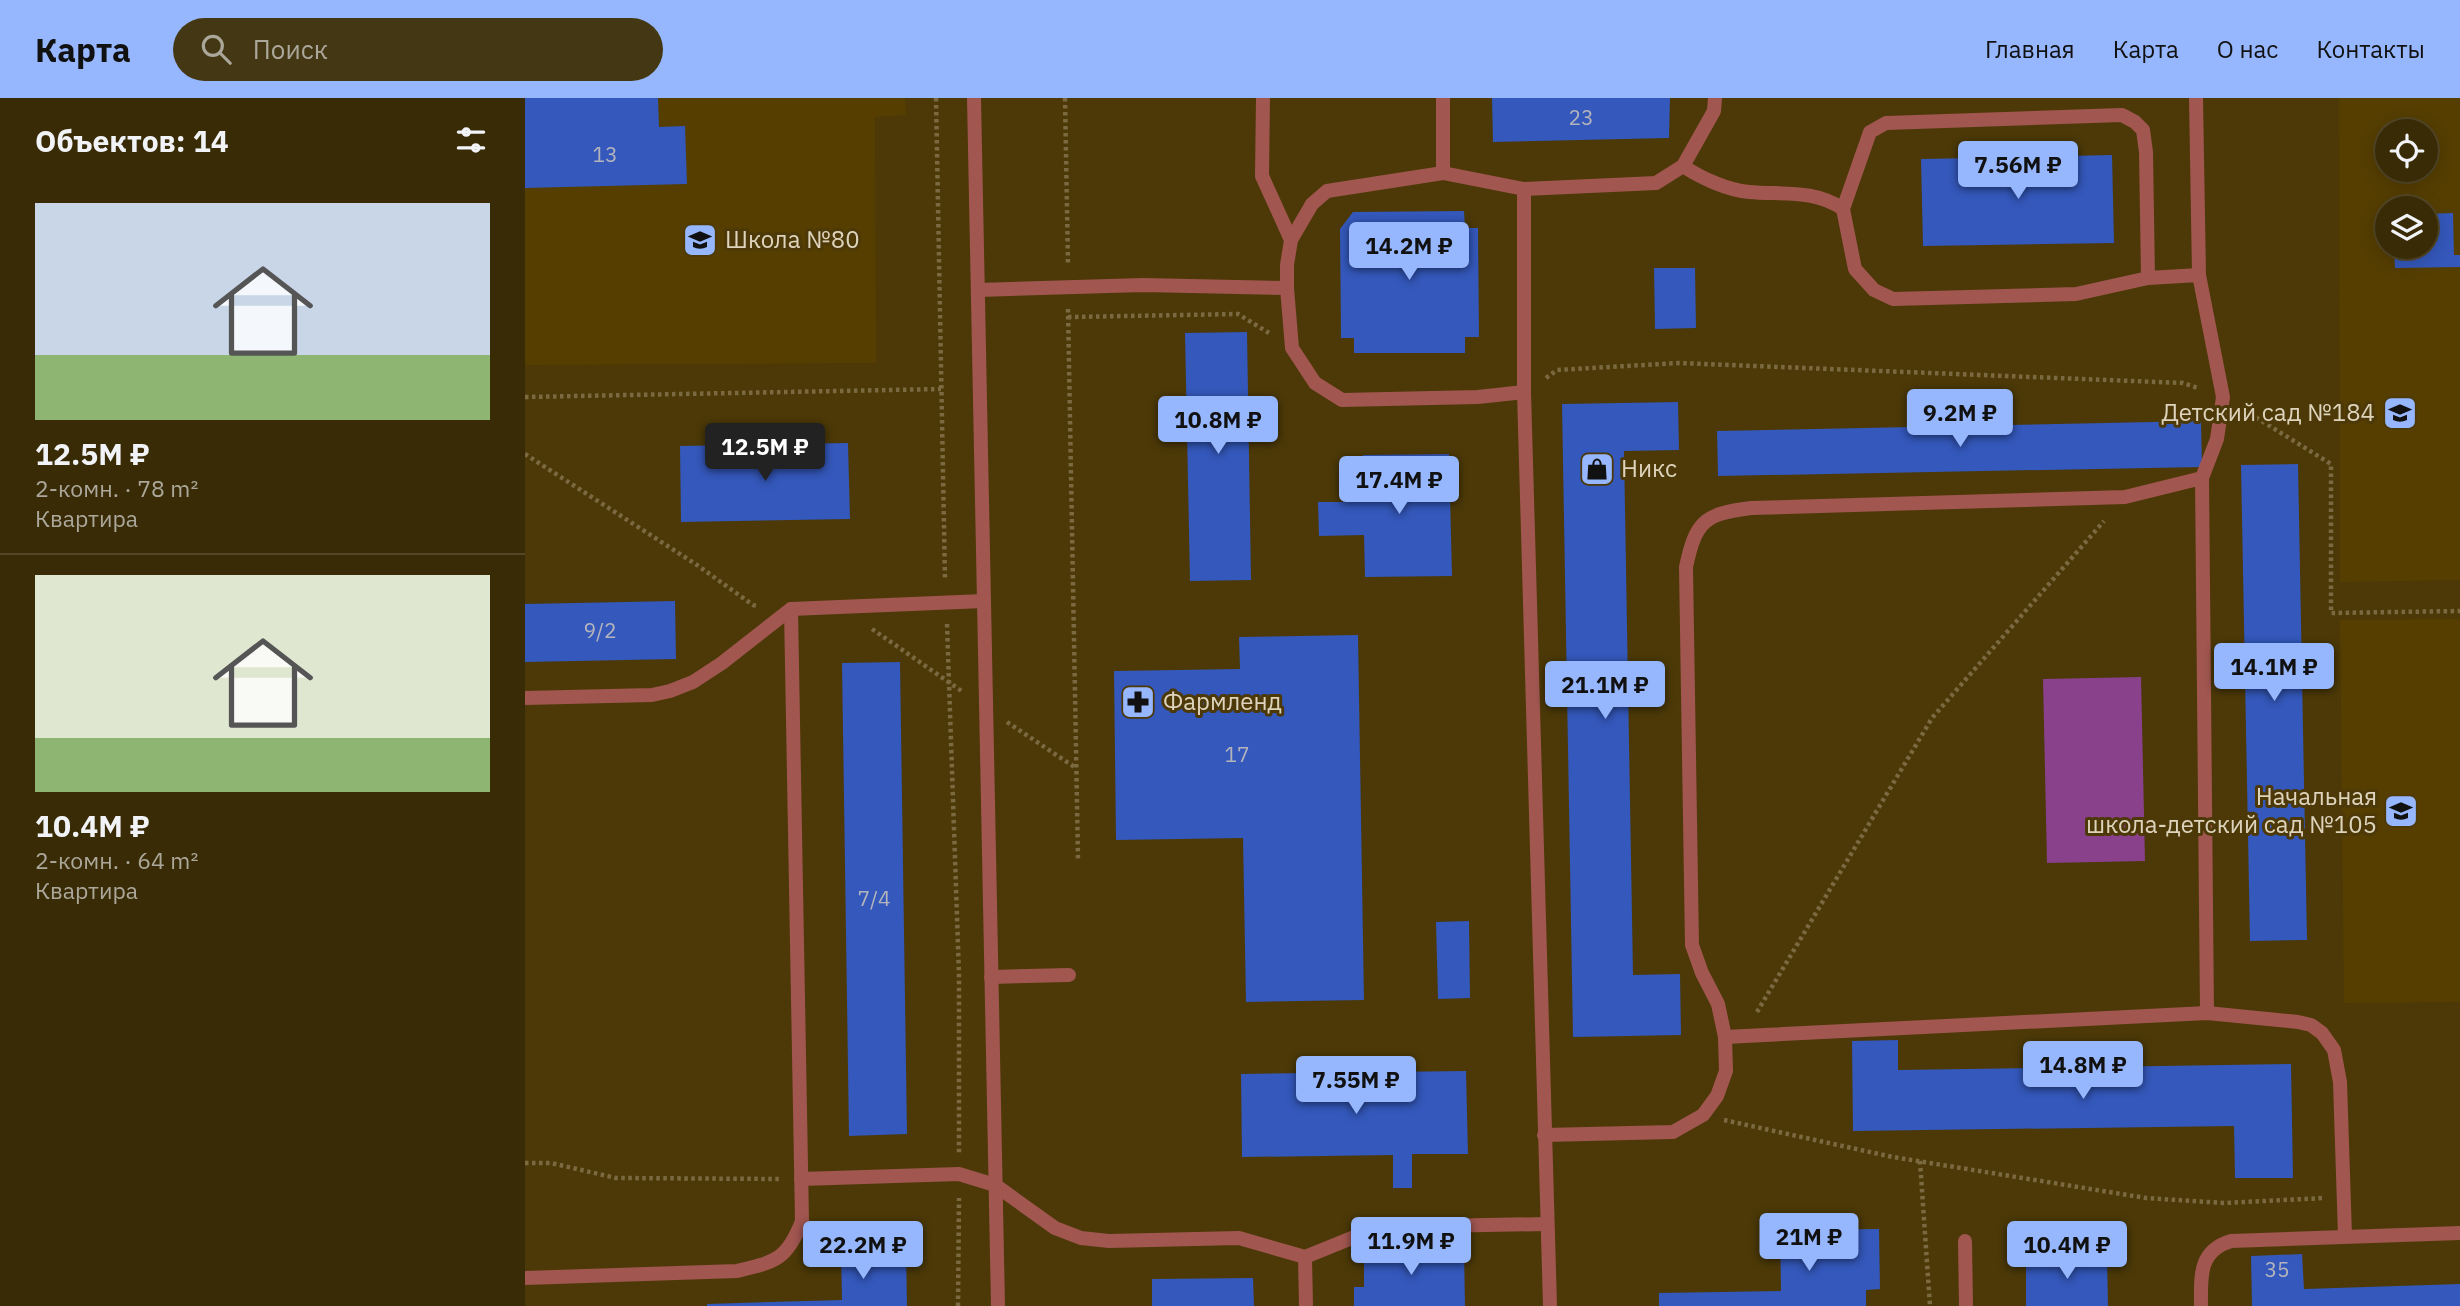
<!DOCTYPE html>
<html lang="ru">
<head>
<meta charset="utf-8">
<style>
  :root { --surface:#392b05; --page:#443713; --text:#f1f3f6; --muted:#aba79a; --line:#534727; --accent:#96b6fd }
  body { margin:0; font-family:"IBM Plex Sans",sans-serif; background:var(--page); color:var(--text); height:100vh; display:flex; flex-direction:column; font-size:26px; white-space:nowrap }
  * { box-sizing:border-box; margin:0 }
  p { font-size:23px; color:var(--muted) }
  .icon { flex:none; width:38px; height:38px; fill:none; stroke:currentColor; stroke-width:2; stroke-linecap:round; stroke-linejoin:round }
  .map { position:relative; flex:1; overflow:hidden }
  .panel { display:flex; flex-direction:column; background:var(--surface); width:525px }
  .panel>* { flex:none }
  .buttons { position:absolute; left:1850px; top:21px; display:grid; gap:14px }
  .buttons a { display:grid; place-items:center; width:63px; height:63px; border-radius:50%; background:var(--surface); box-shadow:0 4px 18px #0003,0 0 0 2px var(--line); font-size:35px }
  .price { position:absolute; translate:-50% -60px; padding:0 16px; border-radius:7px; background:var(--accent); color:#111; font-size:23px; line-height:46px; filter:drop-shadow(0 2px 4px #0008) }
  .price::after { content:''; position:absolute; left:50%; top:42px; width:21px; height:16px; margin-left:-10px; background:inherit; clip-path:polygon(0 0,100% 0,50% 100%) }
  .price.on { background:#222; color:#fff }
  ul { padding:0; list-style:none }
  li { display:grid; align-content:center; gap:14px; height:371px; padding:0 35px }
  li+li { border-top:2px solid var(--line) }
  li span { display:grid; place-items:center; height:217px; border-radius:0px; color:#555 }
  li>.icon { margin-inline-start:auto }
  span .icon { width:126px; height:126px; fill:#fffc; stroke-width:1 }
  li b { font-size:30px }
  h2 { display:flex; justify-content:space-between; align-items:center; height:84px; padding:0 35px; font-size:30px }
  header { display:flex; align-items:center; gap:42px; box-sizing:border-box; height:98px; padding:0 35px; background:var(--accent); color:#111 }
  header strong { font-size:33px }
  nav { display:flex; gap:38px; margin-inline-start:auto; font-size:24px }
  .search { width:490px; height:63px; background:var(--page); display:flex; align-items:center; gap:18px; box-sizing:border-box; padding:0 24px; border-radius:38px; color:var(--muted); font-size:26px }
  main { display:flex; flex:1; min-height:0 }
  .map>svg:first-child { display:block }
  .built { fill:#553e00; fill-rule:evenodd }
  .green { fill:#89418c }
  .building { fill:#3458bb }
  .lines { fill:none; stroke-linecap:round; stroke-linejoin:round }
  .path { stroke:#7b6a41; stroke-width:4.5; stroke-dasharray:3.5 3.5; stroke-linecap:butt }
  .service { stroke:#a15650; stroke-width:14 }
  .tertiary { stroke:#a15650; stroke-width:14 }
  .labels { text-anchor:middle; stroke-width:6; stroke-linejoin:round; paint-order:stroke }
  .number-label { font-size:21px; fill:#b4b4bc }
  .poi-label { font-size:24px; fill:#ded3bc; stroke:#4c3907; text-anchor:start }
</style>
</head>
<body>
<header>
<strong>Карта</strong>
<div class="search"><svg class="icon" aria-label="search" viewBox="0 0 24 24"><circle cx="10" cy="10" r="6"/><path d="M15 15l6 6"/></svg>Поиск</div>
<nav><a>Главная</a><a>Карта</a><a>О нас</a><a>Контакты</a></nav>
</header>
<main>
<section class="panel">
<h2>Объектов: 14<svg class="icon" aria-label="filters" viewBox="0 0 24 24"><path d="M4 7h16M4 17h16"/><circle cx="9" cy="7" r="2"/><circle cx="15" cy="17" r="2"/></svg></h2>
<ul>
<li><span style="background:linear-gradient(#c9d6e8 70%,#8fb573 0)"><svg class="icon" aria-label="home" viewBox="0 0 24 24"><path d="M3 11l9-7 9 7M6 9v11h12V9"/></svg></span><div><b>12.5M ₽</b><p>2-комн. · 78 m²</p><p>Квартира</p></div></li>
<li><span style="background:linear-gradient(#dfe7d0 75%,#8fb573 0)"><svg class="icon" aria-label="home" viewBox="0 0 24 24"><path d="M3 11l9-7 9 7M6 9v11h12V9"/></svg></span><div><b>10.4M ₽</b><p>2-комн. · 64 m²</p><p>Квартира</p></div></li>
</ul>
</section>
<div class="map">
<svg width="1935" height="1208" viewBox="0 0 1935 1208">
  <rect width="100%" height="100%" fill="#4c3907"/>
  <g class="built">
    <polygon points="0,0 380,0 381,17 350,19 351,265 0,267"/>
    <path d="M1814,0H1935V482L1815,484ZM1862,33H1900V72H1862ZM1862,110H1900V149H1862Z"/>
    <polygon points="1935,521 1935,904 1819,905 1815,522"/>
  </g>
  <polygon class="green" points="1616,579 1620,763 1522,765 1518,581"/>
  <g class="building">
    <polygon points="0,0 133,0 134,29 160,28 162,86 0,90"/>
    <polygon points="967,0 1145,0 1144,40 968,44"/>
    <polygon points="1587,57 1589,145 1398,148 1396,61"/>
    <polygon points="939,113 940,130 953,130 954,239 940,239 940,255 829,255 829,240 816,240 815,131 828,114"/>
    <polygon points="1928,115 1929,157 1935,157 1935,169 1870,170 1869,149 1900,149 1900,116"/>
    <polygon points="1129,170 1170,170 1171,230 1130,231"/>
    <polygon points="722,234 726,482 665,483 660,235"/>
    <polygon points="1153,304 1154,352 1099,353 1108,877 1155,876 1156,937 1048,939 1037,306"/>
    <polygon points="1676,323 1677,369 1193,378 1192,333"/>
    <polygon points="323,345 325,421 156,424 155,348"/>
    <polygon points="924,356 927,478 840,479 839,437 794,438 793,404 839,404 838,357"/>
    <polygon points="1773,366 1782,842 1725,843 1716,367"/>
    <polygon points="150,503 151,561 0,564 0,506"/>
    <polygon points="833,537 839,902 721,904 718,740 591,742 589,573 715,571 714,539"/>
    <polygon points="375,564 382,1036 324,1038 317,565"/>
    <polygon points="944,823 945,900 913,901 911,824"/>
    <polygon points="1373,942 1373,972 1766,966 1768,1080 1710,1080 1709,1028 1328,1033 1327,943"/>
    <polygon points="941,973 943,1056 887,1056 887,1090 868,1090 868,1057 717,1059 716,976"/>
    <polygon points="1354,1131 1355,1191 1341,1192 1341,1208 1134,1208 1134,1195 1256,1193 1255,1132"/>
    <polygon points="846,1144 872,1144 878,1152 939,1151 940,1208 829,1208 829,1189 839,1189 839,1152"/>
    <polygon points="381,1150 382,1208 182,1208 182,1206 317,1202 316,1151"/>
    <polygon points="1777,1156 1779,1191 1935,1186 1935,1208 1727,1208 1726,1158"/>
    <polygon points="1582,1157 1583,1208 1501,1208 1501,1158"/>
    <polygon points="728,1180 729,1208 627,1208 627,1181"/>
  </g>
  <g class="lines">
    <g class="path">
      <polyline points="411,0 420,482"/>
      <polyline points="540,0 543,167"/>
      <polyline points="543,211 553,761"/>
      <polyline points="543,219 713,216 744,235"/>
      <polyline points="1021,280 1032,272 1154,265 1658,285 1673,290"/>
      <polyline points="0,299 416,291"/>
      <polyline points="1719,312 1806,366 1806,515 1935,513"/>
      <polyline points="0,356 172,467 228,507 233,508"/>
      <polyline points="422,526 434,877 434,1056"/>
      <polyline points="347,531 438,594"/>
      <polyline points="482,624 551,670"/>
      <polyline points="1232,914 1407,620 1579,423"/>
      <polyline points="1199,1022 1368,1059 1621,1100 1699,1105 1799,1100"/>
      <polyline points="1395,1063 1405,1208"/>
      <polyline points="0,1065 26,1065 91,1080 255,1081"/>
      <polyline points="433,1208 434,1100"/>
    </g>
    <g class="service">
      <polyline points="738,0 737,78 766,142"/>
      <polyline points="918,0 918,75"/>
      <polyline points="1671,0 1674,177 1698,299 1692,341 1677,380 1682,915"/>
      <path d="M1158,68C1176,80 1202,92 1224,94C1257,97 1289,91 1318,111"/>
      <polyline points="999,91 999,294 1025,1208"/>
      <polyline points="1623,180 1621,54 1618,32 1610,24 1597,17 1361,25 1345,34 1318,111 1330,171 1349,192 1368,201 1551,196 1623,180 1674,177"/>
      <polyline points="453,192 618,187 762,190"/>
      <polyline points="999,294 953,299 817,302 790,285 767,250 762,190 762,167 766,142 787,106 802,93 918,75 999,91 1131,85 1158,68 1189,13 1190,0"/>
      <polyline points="0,600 127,597 145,593 168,584 197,565 266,511 459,503"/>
      <polyline points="466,879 544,877"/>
      <polyline points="1200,939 1682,915 1773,924 1786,927 1797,935 1809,952 1815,984 1820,1138"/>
      <path d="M1019,1037L1148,1034L1178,1017L1192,998L1201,973L1200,939L1193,906L1177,875L1167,847L1161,469C1171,423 1179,416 1226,410L1600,399L1677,380"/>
      <polyline points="276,1081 434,1076 470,1087 530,1130 556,1140 584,1143 714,1140 780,1159 854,1129 1021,1126"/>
      <polyline points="1440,1143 1441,1208"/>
      <polyline points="780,1159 781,1208"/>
      <path d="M0,1180L212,1173C250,1164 262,1162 277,1123L266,511"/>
      <path d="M1676,1208C1676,1179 1673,1153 1706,1143L1935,1135"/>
    </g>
    <polyline class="tertiary" points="449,0 473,1208"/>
  </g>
  <defs>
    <g id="school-square" transform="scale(1.75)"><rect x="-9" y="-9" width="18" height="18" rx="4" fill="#96b6fd" stroke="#4c3907"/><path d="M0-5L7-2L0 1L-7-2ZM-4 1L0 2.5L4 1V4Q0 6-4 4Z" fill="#111"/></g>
    <g id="shop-square" transform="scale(1.75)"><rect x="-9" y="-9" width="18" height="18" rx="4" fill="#96b6fd" stroke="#4c3907"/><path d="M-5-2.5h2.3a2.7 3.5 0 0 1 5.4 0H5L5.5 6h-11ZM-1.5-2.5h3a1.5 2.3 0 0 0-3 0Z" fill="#111"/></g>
    <g id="pharmacy-square" transform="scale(1.75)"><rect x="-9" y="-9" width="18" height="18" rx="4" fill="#96b6fd" stroke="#4c3907"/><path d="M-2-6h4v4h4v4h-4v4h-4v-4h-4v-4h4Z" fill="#111"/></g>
  </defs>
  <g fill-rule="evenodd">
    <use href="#school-square" x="175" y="142"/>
    <use href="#school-square" x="1875" y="315"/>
    <use href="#shop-square" x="1072" y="371"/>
    <use href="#pharmacy-square" x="613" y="604"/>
    <use href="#school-square" x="1876" y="713"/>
  </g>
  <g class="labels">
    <g class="number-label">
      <text x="1056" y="27">23</text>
      <text x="80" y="64">13</text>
      <text x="75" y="540">9/2</text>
      <text x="712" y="664">17</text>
      <text x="349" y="808">7/4</text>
      <text x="1752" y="1179">35</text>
    </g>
    <g class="poi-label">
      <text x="200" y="150">Школа №80</text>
      <text x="1850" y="323" text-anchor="end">Детский сад №184</text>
      <text x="1096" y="379">Никс</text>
      <text x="638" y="612">Фармленд</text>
      <text x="1852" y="707" text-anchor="end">Начальная<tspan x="1852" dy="28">школа-детский сад №105</tspan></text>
    </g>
  </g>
</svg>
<div class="buttons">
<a><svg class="icon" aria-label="locate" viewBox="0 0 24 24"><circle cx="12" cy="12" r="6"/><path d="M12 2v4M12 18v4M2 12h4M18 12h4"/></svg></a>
<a><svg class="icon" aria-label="layers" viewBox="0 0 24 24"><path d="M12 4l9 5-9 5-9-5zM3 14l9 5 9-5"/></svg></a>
</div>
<b class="price" style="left:1493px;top:103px">7.56M ₽</b>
<b class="price" style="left:884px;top:184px">14.2M ₽</b>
<b class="price" style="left:1435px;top:351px">9.2M ₽</b>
<b class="price" style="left:693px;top:358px">10.8M ₽</b>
<b class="price on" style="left:240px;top:385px">12.5M ₽</b>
<b class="price" style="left:874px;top:418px">17.4M ₽</b>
<b class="price" style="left:1749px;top:605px">14.1M ₽</b>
<b class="price" style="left:1080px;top:623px">21.1M ₽</b>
<b class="price" style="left:1558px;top:1003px">14.8M ₽</b>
<b class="price" style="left:831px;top:1018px">7.55M ₽</b>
<b class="price" style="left:1284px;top:1175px">21M ₽</b>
<b class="price" style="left:886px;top:1179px">11.9M ₽</b>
<b class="price" style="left:338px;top:1183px">22.2M ₽</b>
<b class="price" style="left:1542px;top:1183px">10.4M ₽</b>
</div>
</main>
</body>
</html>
